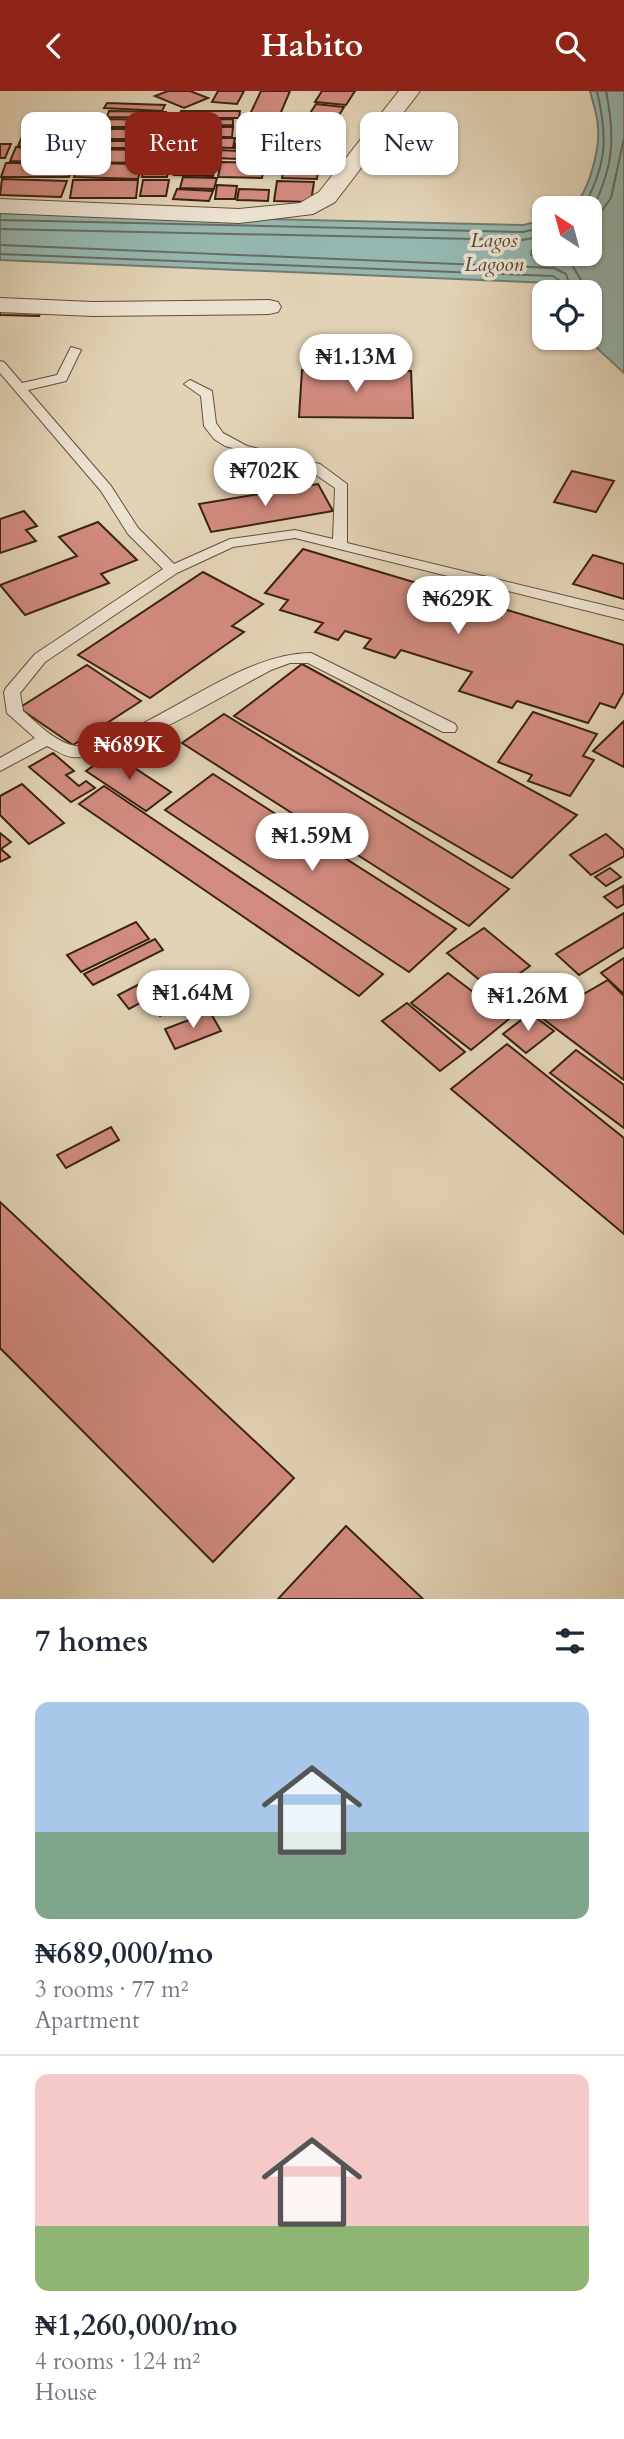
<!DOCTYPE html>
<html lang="en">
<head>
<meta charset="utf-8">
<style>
  :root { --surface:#fff; --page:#f2f2f3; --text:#1f2937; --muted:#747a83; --line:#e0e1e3; --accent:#8f2418 }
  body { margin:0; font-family:Cardo,serif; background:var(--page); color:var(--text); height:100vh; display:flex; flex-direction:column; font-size:26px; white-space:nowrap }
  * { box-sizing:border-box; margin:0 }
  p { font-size:23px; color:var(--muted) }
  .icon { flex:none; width:38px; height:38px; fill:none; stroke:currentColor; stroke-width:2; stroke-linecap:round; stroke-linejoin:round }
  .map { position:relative; height:1508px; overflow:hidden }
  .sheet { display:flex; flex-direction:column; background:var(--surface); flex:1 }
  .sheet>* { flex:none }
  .hud { position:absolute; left:21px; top:21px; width:583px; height:63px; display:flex; gap:14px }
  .needle { width:46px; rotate:324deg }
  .fabs { position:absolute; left:532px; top:105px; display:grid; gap:14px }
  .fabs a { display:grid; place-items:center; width:70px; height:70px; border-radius:14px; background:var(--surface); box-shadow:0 2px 5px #0004; font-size:35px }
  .price { position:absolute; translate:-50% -60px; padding:0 16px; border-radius:24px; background:#fff; color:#222; font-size:23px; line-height:46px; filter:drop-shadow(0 2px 4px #0008) }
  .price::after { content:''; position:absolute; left:50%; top:42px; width:21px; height:16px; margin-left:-10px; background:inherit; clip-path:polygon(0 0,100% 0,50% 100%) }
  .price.current { background:var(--accent); color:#fff }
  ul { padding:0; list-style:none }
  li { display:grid; align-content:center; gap:14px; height:371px; padding:0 35px }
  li+li { border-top:2px solid var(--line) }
  li span { display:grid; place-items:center; height:217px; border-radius:14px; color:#555 }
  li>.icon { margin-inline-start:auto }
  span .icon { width:126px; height:126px; fill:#fffc; stroke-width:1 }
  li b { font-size:30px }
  h2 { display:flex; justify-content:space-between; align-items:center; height:84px; padding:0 35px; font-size:30px }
  .pill { padding:0 24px; border-radius:14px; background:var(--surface); box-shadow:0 2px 5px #0004; font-size:24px; line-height:63px }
  .pill.current { background:var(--accent); color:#fff }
  header { display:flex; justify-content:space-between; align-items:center; height:91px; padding:0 35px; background:var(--accent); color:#fff; font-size:32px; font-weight:800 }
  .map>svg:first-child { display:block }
  .water { fill:#95b7b0; stroke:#717c71; stroke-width:2 }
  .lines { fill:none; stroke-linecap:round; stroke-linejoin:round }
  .shore { stroke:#686d61; stroke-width:2 }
  .building { fill:#d28b80; stroke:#3b2312; stroke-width:2 }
  .lane-casing { stroke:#654f3b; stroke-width:2 }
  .street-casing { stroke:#654f3b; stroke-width:2 }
  .lane { fill:#ece2d0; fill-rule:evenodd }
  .street { fill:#ece2d0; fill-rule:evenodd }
  .labels { text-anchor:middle; stroke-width:7; stroke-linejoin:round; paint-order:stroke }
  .far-water-label { font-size:21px; font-style:italic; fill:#52483a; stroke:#ece2d0 }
</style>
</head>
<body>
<header><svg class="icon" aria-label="back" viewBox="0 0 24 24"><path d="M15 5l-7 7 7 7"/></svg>Habito<svg class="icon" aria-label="search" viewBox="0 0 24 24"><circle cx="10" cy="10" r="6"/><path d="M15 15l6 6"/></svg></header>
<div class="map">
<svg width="624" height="1508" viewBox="0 0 624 1508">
  <rect width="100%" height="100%" fill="#e2d3b6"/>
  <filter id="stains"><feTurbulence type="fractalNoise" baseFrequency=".00286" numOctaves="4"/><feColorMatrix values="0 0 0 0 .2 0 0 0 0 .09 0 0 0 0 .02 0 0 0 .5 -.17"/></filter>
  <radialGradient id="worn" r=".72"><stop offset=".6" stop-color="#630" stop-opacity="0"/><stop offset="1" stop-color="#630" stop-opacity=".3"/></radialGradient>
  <path class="water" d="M590,0H624V282L586,247H590V201H557L553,192L0,169V122L523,134L544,129V163H590V117H570C588,107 600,58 598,37C598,25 593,12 590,0Z"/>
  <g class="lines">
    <g class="shore">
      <path d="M583,117C607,73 608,47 597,0"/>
      <path d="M590,123C613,78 616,49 606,0"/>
      <polyline points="0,129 523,141 544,136"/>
      <polyline points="590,136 611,107 624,47"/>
      <polyline points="0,138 522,149 544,145"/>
      <polyline points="0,154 554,177 566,183 572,201"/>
      <polyline points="544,156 532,159 531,164 572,174 581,189 583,201"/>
      <polyline points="0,163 553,185 559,189 563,201"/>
    </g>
  </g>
  <g class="building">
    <polygon points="168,0 190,0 208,7 184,17 155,5"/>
    <polygon points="218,0 244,0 237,13 212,11"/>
    <polygon points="261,0 290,0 265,59 234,57"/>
    <polygon points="322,0 355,0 346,14 315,11"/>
    <polygon points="107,12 165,14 162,20 104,17"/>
    <polygon points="316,13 344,16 332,36 303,33"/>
    <polygon points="109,20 166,21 165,27 107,26"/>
    <polygon points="181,20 240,20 239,27 179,27"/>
    <polygon points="104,28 166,29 164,36 102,36"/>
    <polygon points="233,28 233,34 173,35 174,29"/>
    <polygon points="296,34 323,37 304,65 276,62"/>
    <polygon points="35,36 90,37 87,46 31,45"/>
    <polygon points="175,36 233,36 232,46 174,46"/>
    <polygon points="95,38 169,38 167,48 92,48"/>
    <polygon points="22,46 85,48 81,57 18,55"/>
    <polygon points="195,47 235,47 233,57 193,56"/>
    <polygon points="90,50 151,50 150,57 88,57"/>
    <polygon points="0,53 11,53 5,67 0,67"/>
    <polygon points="16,56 78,57 73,71 10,70"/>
    <polygon points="180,57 213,60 209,66 175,63"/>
    <polygon points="83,58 145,59 141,72 79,71"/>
    <polygon points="217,59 241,60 239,68 214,67"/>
    <polygon points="145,67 169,67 167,86 142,86"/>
    <polygon points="221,71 265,72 262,87 218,86"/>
    <polygon points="6,72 73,72 69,86 1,86"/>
    <polygon points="79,72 142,73 138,88 74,86"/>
    <polygon points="178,72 216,73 213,85 174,84"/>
    <polygon points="285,73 319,74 317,88 282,87"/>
    <polygon points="183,86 217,87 214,98 180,97"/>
    <polygon points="2,88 67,90 61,106 0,104"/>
    <polygon points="73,89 138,89 136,107 70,107"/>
    <polygon points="143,89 169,89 166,105 140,105"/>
    <polygon points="277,90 314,91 311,111 274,110"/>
    <polygon points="217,94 237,95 235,108 215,108"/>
    <polygon points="177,98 213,100 209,110 173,108"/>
    <polygon points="239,98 269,99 268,110 237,109"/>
    <polygon points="0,219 41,220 39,225 0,224"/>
    <polygon points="302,279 411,280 413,327 299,326"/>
    <polygon points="572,380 614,390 596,421 554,411"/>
    <polygon points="318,393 333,420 211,441 199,413"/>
    <polygon points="24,420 37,435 26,439 36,450 0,462 0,428"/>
    <polygon points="98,431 137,469 101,483 109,492 25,524 0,494 77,465 59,446"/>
    <polygon points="303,458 624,554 624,601 615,617 600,612 588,632 517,610 512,617 459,600 472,581 401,559 395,567 364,557 371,548 345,540 338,549 315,541 323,532 280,519 288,509 265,502"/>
    <polygon points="593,464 624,473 624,508 573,493"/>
    <polygon points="203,481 263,513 232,535 244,541 150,607 78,564"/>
    <polygon points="302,573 577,724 512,787 234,625"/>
    <polygon points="87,574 141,610 73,654 19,617"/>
    <polygon points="533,621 597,643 583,665 594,669 570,705 528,690 532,684 498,671"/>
    <polygon points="224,623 509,798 469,835 182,652"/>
    <polygon points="624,630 624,676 593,660"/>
    <polygon points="53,662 74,680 66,684 79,695 86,690 95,697 71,711 29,676"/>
    <polygon points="112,662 171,701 146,720 86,680"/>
    <polygon points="213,683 456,838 409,881 165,719"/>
    <polygon points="22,693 64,732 29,753 0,724 0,705"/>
    <polygon points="104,695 383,883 359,905 79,713"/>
    <polygon points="0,742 11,751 1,758 10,766 0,771"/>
    <polygon points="606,743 624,759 624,765 591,784 570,764"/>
    <polygon points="610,777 621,786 606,795 595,786"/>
    <polygon points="623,795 624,813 617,817 604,806"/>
    <polygon points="624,822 624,856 579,884 556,863"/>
    <polygon points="136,831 149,848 81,881 67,864"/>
    <polygon points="484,837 530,875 494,901 447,862"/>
    <polygon points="155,848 163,859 93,894 84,883"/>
    <polygon points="624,867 624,903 601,882"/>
    <polygon points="161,882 172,895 129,918 118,904"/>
    <polygon points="448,882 509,928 471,959 411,912"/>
    <polygon points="528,885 551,907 530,920 507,898"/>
    <polygon points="608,889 624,905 624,989 542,927"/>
    <polygon points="192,891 203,904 160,925 150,911"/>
    <polygon points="407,912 465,961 440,980 382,930"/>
    <polygon points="210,921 221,940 175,958 165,938"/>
    <polygon points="530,922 554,940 526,962 503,943"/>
    <polygon points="507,953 624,1047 624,1143 451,998"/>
    <polygon points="576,959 624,994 624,1037 550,982"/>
    <polygon points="111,1036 119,1049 66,1077 57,1064"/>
    <polygon points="0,1111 294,1387 213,1471 0,1257"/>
    <polygon points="346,1435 423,1508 278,1508"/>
  </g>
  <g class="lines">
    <g class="lane-casing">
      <path id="lane" d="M71,256L81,259L66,290L28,299L111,395L138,437L174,473L230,448L295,439L333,448L335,397L306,377L225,355L214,348L204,335L201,305L184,293L190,289L212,300L216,332L223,342L247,355L320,373L347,393V452L624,519V529L295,447L233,456L177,482L45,571L20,602L23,620C37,632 56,652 76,655C88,657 101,650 112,646C175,623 245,562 311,562L455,633L457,637L455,641H443L308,572H290L271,579C230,600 114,672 72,666C64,665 55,659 47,655L0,680V667L35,647L7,622L4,601L6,597L35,563L163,478L128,443L101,400L0,282V270L4,271L22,292L57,284Z"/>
    </g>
    <g class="street-casing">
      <g id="street">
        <polygon points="399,0 420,0 335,111 313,123 239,132 0,122 0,108 239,118 300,112 319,101"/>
        <polygon points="0,207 93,211 269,209 278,211 281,216 278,221 269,223 93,225 0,221"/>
      </g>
    </g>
    <use href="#lane" class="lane"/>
    <use href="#street" class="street"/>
  </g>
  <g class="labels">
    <g class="far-water-label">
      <text x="494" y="156">Lagos<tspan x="494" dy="24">Lagoon</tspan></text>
    </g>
  </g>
  <rect width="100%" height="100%" filter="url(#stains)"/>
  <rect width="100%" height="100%" fill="url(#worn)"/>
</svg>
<div class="fabs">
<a><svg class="needle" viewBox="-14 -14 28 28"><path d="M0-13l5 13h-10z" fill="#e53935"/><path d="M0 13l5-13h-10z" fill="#747a83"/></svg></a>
<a><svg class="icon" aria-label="locate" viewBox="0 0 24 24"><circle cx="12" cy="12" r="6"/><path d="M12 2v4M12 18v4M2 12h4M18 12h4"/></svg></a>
</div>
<b class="price" style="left:356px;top:303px">₦1.13M</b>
<b class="price" style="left:265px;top:417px">₦702K</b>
<b class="price" style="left:458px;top:545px">₦629K</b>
<b class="price current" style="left:129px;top:691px">₦689K</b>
<b class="price" style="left:312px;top:782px">₦1.59M</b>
<b class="price" style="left:193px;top:939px">₦1.64M</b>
<b class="price" style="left:528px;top:942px">₦1.26M</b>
<div class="hud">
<a class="pill">Buy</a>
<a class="pill current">Rent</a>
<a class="pill">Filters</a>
<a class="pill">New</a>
</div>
</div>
<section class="sheet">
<h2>7 homes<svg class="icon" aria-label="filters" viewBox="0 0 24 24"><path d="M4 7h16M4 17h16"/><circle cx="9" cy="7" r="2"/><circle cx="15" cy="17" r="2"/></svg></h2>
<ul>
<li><span style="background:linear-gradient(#a9c7e8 60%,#7fa58c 0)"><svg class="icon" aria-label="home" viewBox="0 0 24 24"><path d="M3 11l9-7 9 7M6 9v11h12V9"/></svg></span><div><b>₦689,000/mo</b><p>3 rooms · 77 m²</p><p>Apartment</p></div></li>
<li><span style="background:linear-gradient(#f6c9c9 70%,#8fb573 0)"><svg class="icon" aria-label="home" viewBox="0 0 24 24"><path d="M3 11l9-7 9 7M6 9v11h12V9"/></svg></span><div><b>₦1,260,000/mo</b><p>4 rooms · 124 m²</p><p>House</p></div></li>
</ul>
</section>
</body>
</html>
